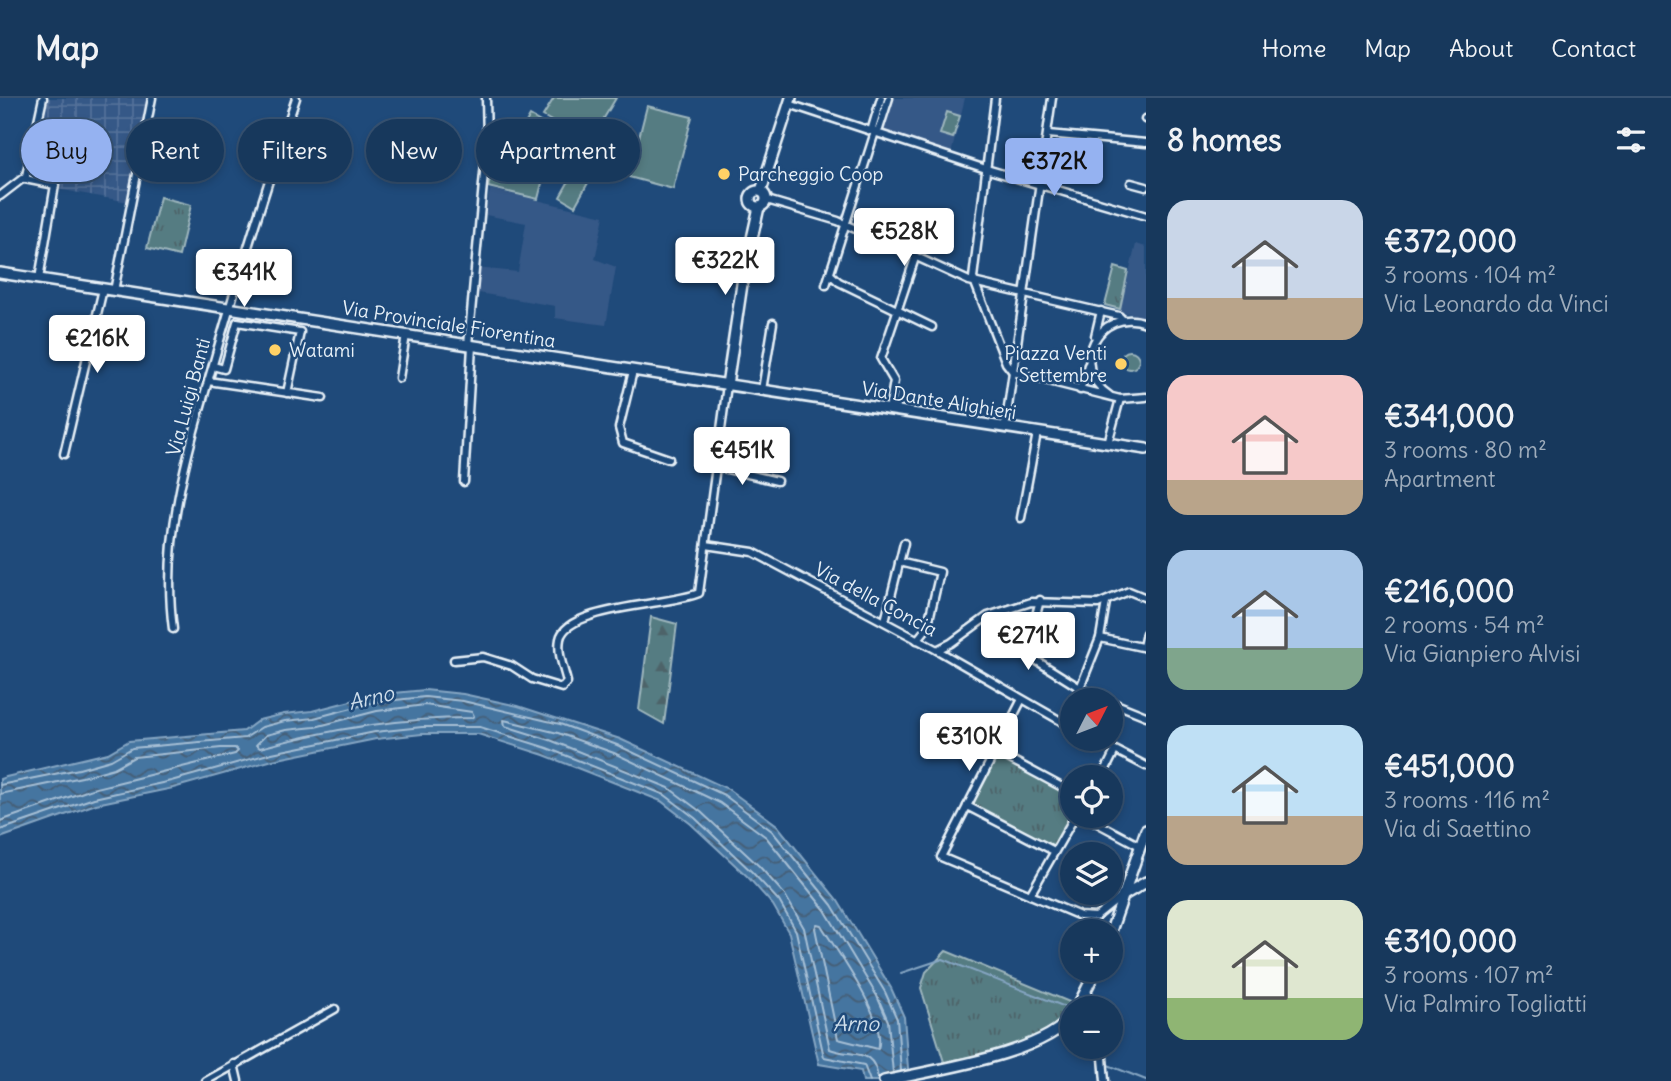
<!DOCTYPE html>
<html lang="en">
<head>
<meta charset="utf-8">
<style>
  :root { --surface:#17385c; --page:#244365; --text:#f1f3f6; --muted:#9eacbb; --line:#365272; --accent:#95b2f1 }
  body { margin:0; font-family:Delius,sans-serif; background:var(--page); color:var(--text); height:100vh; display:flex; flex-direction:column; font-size:26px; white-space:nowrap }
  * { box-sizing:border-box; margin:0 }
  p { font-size:23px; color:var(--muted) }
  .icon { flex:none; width:38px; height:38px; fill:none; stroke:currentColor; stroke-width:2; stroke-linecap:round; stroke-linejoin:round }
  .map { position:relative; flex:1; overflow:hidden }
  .details { display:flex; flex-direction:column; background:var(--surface); width:525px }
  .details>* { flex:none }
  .hud { position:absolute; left:21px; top:21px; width:665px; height:63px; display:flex; gap:14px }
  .needle { width:46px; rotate:48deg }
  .buttons { position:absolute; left:1060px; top:590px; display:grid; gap:14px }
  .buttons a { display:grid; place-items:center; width:63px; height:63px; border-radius:50%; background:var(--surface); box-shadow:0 4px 10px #0003,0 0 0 2px var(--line); font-size:35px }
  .price { position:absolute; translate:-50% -60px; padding:0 16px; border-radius:7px; background:#fff; color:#222; font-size:23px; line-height:46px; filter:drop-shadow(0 2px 4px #0008) }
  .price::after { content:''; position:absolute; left:50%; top:42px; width:21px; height:16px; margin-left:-10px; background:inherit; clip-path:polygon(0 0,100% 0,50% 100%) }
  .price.current { background:var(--accent); color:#111 }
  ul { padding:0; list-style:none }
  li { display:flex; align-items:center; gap:21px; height:175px; padding:0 21px }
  li span { display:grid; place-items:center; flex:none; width:196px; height:140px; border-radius:21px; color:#555 }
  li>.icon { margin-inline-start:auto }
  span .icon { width:84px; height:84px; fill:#fffc; stroke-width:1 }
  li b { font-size:30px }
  h2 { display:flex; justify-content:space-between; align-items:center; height:84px; padding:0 21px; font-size:30px }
  .tag { padding:0 24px; border-radius:32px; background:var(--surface); box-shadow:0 4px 10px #0003,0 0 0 2px var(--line); font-size:24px; line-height:63px }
  .tag.current { background:var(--accent); color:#111 }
  header { display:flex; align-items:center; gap:42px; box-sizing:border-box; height:98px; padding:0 35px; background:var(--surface); border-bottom:2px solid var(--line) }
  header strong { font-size:33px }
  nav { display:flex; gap:38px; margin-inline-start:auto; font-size:24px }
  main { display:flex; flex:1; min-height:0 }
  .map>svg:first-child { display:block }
  .built { fill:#365887 }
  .industrial { fill:url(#industrial-grid) }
  .grass { fill:#547b82; stroke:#9eb6bd; stroke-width:2 }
  .forest { fill:url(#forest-firs); stroke:#9eb6bd; stroke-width:2 }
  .park { fill:url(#park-tufts); stroke:#9eb6bd; stroke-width:2 }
  .water { fill:url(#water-waves); stroke:#86a6c3; stroke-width:2 }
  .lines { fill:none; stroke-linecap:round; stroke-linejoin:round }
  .shore { stroke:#a6bfd5; stroke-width:2 }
  .stream { stroke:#86a6c3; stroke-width:2 }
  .street-casing { stroke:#e8f1f8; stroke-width:11 }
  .secondary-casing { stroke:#e8f1f8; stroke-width:14 }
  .street { stroke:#1f4a7a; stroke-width:6 }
  .secondary { stroke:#1f4a7a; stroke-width:9 }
  .poi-dot { fill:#ffd166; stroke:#1f4a7a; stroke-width:2.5 }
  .labels { text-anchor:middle; stroke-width:5; stroke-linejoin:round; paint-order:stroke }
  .poi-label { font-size:19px; fill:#e8f1f8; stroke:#1f4a7a; text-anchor:start }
  .street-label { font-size:19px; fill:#e8f1f8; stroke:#1f4a7a }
  .water-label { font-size:21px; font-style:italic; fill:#cfdeeb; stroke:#1f4a7a }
</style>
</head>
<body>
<header>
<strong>Map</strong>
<nav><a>Home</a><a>Map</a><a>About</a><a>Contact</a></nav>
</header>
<main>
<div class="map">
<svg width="1146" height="983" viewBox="0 0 1146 983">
  <defs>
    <pattern id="industrial-grid" width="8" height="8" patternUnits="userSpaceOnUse" patternTransform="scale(1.75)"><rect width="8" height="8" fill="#365887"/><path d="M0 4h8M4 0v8" fill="none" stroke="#537099"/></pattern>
    <pattern id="forest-firs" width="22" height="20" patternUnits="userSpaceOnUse" patternTransform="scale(1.75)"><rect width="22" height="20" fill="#547b82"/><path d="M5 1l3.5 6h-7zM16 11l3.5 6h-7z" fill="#4e6469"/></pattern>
    <pattern id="park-tufts" width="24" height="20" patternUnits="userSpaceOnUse" patternTransform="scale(1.75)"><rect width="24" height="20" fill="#547b82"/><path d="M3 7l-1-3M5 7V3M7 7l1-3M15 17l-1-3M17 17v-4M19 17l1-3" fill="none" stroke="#4e6469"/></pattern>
    <pattern id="water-waves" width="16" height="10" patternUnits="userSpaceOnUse" patternTransform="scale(1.75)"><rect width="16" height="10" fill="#4474a0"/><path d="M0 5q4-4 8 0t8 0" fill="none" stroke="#455e75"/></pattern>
  </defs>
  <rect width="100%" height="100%" fill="#1f4a7a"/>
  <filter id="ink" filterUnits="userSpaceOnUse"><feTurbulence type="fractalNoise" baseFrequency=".0143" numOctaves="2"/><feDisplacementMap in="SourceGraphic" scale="14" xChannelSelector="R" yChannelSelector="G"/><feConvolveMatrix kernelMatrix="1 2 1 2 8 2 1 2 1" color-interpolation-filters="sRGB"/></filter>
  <g filter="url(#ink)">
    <g class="built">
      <polygon points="894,0 965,0 951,56 884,33"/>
      <polygon points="490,91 604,118 595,161 616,169 606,227 555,220 555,208 473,194 475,170 518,174 526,125 486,117"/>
      <polygon points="1136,146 1146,149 1146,220 1120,213"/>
    </g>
    <polygon class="industrial" points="38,0 154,0 134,105 30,86 23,77"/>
    <g class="grass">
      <polygon points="554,0 616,0 589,45 543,18"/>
      <polygon points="647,8 692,19 673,91 629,79"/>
      <polygon points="947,14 960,18 953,40 940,36"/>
      <polygon points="530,18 563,37 551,58 518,39"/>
      <polygon points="497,53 547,65 538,101 488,89"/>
      <polygon points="574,74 589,83 575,108 560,99"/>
      <circle cx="1130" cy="262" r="9"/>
    </g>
    <polygon class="forest" points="651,519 677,526 664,626 639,612"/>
    <g class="park">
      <polygon points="160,99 191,107 179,158 147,150"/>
      <polygon points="1115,169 1128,173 1120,211 1105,207"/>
      <polygon points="995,654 1073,695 1073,715 1054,753 967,708"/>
      <path d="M946,853L1072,905C1048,950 989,954 944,964L921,890L926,874Z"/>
    </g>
    <polygon class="water" points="425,592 463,596 518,608 620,641 728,691 777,727 838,803 891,890 904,919 909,983 863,983 861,973 819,966 789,835 773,807 748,779 691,726 661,703 544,657 478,636 422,636 376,641 273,662 173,690 96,706 0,740 0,681 6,679 108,655 129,643 244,633 259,622 284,616 312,613 374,597"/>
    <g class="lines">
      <g class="shore">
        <path d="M425,607L472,614L474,618L471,620C399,620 329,631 260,650L256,647L266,637L286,632L315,629L377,613Z"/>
        <polyline points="0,687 79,671 111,662 132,650 245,640 262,629 285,623 314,620 375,604 425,599 463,603 560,626 617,647 724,697 772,733 832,807 885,894 897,921 901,973"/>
        <polyline points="0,696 82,679 114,670 134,659 221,650 235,650 238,653 235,656 92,691 0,723"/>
        <polyline points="0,732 94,700 171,683 272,655 375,634 422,629 480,629 547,650 665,697 695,720 752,774 779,803 796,833 824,959 864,967 870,983"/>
        <path d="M817,826L821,827C837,854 888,922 878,951L838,941L815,830Z"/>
        <path d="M878,981C874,948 853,960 830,951L804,830L785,797L759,768L701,714L669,690L550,642L505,628L504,622L558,635L614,655L720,705L766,739L825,812L877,898L888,923L893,975"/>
      </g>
      <g class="stream">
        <polyline points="901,875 943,861 1068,910"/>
        <polyline points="1108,967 1146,982"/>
      </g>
      <g class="street-casing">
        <g id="street">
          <polyline points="995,0 973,180 1006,265 1013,274"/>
          <polyline points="789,6 986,71 1146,118"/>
          <polyline points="1145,21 1146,21"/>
          <polyline points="875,34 872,30 881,0"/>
          <polyline points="1048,36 1146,45"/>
          <polyline points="25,81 55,87 39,181"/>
          <polyline points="1131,85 1146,89"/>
          <polyline points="0,98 26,78 43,0"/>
          <polyline points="767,102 838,123 969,183 1119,218 1123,222"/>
          <polyline points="830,176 839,184 932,229"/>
          <polyline points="826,187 875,34 879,31 889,0"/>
          <polyline points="114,193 152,0"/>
          <polyline points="1095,238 1101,213"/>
          <polyline points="468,247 487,43 486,0"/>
          <polyline points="213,268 224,271 237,224 300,234 287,295"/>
          <polyline points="633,273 619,330 623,345 669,361"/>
          <polyline points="1013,274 1120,301 1146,299"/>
          <polyline points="399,280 406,237"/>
          <polyline points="208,283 323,300"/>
          <polyline points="762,292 773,225"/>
          <polyline points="1080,292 1088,267"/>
          <path d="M1109,297C1067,269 1099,207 1146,225"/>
          <polyline points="889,312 894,283 881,261 915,160"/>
          <polyline points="1005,330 1052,0"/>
          <polyline points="1108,345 1120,301"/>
          <polyline points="64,356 103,191"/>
          <polyline points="714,368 777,383"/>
          <polyline points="464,384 472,248"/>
          <polyline points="1021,420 1037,335"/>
          <polyline points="706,447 753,454 937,552 1073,630"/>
          <polyline points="899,464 940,474 927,530 917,542"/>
          <polyline points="1040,502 1026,556 1080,590 1106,602"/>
          <polyline points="885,523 904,445"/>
          <path d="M173,531C161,442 187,355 212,270C238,179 266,90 296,0"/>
          <polyline points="1100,540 1146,550"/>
          <polyline points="1143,549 1146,535"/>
          <polyline points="937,552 951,545 988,518 1031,504 1098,506 1129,493 1146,500"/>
          <path d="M454,562L483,559L512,568L532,581L562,590L567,584C564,571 557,555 560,541C566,508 673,507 699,495L727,287"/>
          <polyline points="1080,590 1100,540 1106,504"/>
          <polyline points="1021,603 941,759 1080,818 1096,819 1122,798"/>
          <polyline points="1111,604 1146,618"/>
          <polyline points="967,638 1073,695"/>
          <polyline points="1092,640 1146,668"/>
          <polyline points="1102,679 1115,653"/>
          <polyline points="967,708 1054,753"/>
          <polyline points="1084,718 1140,748"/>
          <polyline points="1030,797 1075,718"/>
          <polyline points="1087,893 1094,910"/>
          <polyline points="1102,948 1105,983"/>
          <polyline points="234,966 238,983"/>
          <polyline points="206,983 335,911"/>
        </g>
      </g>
      <g class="secondary-casing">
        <g id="secondary">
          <circle cx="758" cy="101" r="8"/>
          <polyline points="761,93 791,0"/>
          <polyline points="0,175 1146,351"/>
          <polyline points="727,287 742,186 759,109"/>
          <polyline points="1122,798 1146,784"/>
          <polyline points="1111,833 1146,732"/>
          <polyline points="1077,910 1096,872"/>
          <path d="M884,983C932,972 1044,957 1073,917"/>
        </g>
      </g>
      <use href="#street" class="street"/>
      <use href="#secondary" class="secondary"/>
    </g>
  </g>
  <g class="poi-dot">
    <circle cx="724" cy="76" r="7"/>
    <circle cx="275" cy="252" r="7"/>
    <circle cx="1121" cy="266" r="7"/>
  </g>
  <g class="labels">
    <g class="poi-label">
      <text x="738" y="83">Parcheggio Coop</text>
      <text x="289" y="259">Watami</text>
      <text x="1107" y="262" text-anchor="end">Piazza Venti<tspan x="1107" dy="22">Settembre</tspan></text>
    </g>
    <g class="street-label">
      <text transform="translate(449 226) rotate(9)" y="7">Via Provinciale Fiorentina</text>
      <text transform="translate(188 299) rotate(-75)" y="7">Via Luigi Banti</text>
      <text transform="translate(939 302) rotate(9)" y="7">Via Dante Alighieri</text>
      <text transform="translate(876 501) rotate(28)" y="7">Via della Concia</text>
    </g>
    <g class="water-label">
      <text transform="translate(371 600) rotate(-13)" y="7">Arno</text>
      <text x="856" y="933">Arno</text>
    </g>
  </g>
</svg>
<div class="buttons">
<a><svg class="needle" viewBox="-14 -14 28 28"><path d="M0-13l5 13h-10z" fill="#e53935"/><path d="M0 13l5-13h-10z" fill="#9eacbb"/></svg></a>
<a><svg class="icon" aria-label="locate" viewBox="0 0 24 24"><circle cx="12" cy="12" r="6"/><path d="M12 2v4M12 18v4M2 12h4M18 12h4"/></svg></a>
<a><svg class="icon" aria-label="layers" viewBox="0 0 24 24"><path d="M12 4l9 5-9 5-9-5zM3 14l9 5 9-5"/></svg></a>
<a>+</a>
<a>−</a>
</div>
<b class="price current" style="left:1054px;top:100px">€372K</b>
<b class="price" style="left:904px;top:170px">€528K</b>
<b class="price" style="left:725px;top:199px">€322K</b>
<b class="price" style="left:244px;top:211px">€341K</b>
<b class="price" style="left:97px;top:277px">€216K</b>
<b class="price" style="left:742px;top:389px">€451K</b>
<b class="price" style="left:1028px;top:574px">€271K</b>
<b class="price" style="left:969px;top:675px">€310K</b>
<div class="hud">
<a class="tag current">Buy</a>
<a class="tag">Rent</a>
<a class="tag">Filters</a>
<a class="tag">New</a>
<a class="tag">Apartment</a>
</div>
</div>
<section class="details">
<h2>8 homes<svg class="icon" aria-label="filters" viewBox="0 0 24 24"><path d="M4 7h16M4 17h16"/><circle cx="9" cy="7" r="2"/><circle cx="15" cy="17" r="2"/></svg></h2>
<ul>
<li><span style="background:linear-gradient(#c9d6e8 70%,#b9a48a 0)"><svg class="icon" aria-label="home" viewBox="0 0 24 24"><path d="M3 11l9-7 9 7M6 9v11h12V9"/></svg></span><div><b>€372,000</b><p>3 rooms · 104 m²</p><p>Via Leonardo da Vinci</p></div></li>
<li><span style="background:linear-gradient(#f6c9c9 75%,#b9a48a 0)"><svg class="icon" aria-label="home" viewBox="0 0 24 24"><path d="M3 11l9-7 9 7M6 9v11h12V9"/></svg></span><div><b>€341,000</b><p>3 rooms · 80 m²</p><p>Apartment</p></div></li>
<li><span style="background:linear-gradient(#a9c7e8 70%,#7fa58c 0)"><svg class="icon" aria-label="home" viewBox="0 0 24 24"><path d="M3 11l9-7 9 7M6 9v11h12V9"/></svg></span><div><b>€216,000</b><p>2 rooms · 54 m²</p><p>Via Gianpiero Alvisi</p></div></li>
<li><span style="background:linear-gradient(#bfe0f5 65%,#b9a48a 0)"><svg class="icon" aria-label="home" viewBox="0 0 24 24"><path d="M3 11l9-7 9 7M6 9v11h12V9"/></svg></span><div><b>€451,000</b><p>3 rooms · 116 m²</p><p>Via di Saettino</p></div></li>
<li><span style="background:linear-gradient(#dfe7d0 70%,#8fb573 0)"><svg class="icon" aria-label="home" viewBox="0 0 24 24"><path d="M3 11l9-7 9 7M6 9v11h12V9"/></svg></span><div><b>€310,000</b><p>3 rooms · 107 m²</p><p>Via Palmiro Togliatti</p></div></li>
</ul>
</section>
</main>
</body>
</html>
